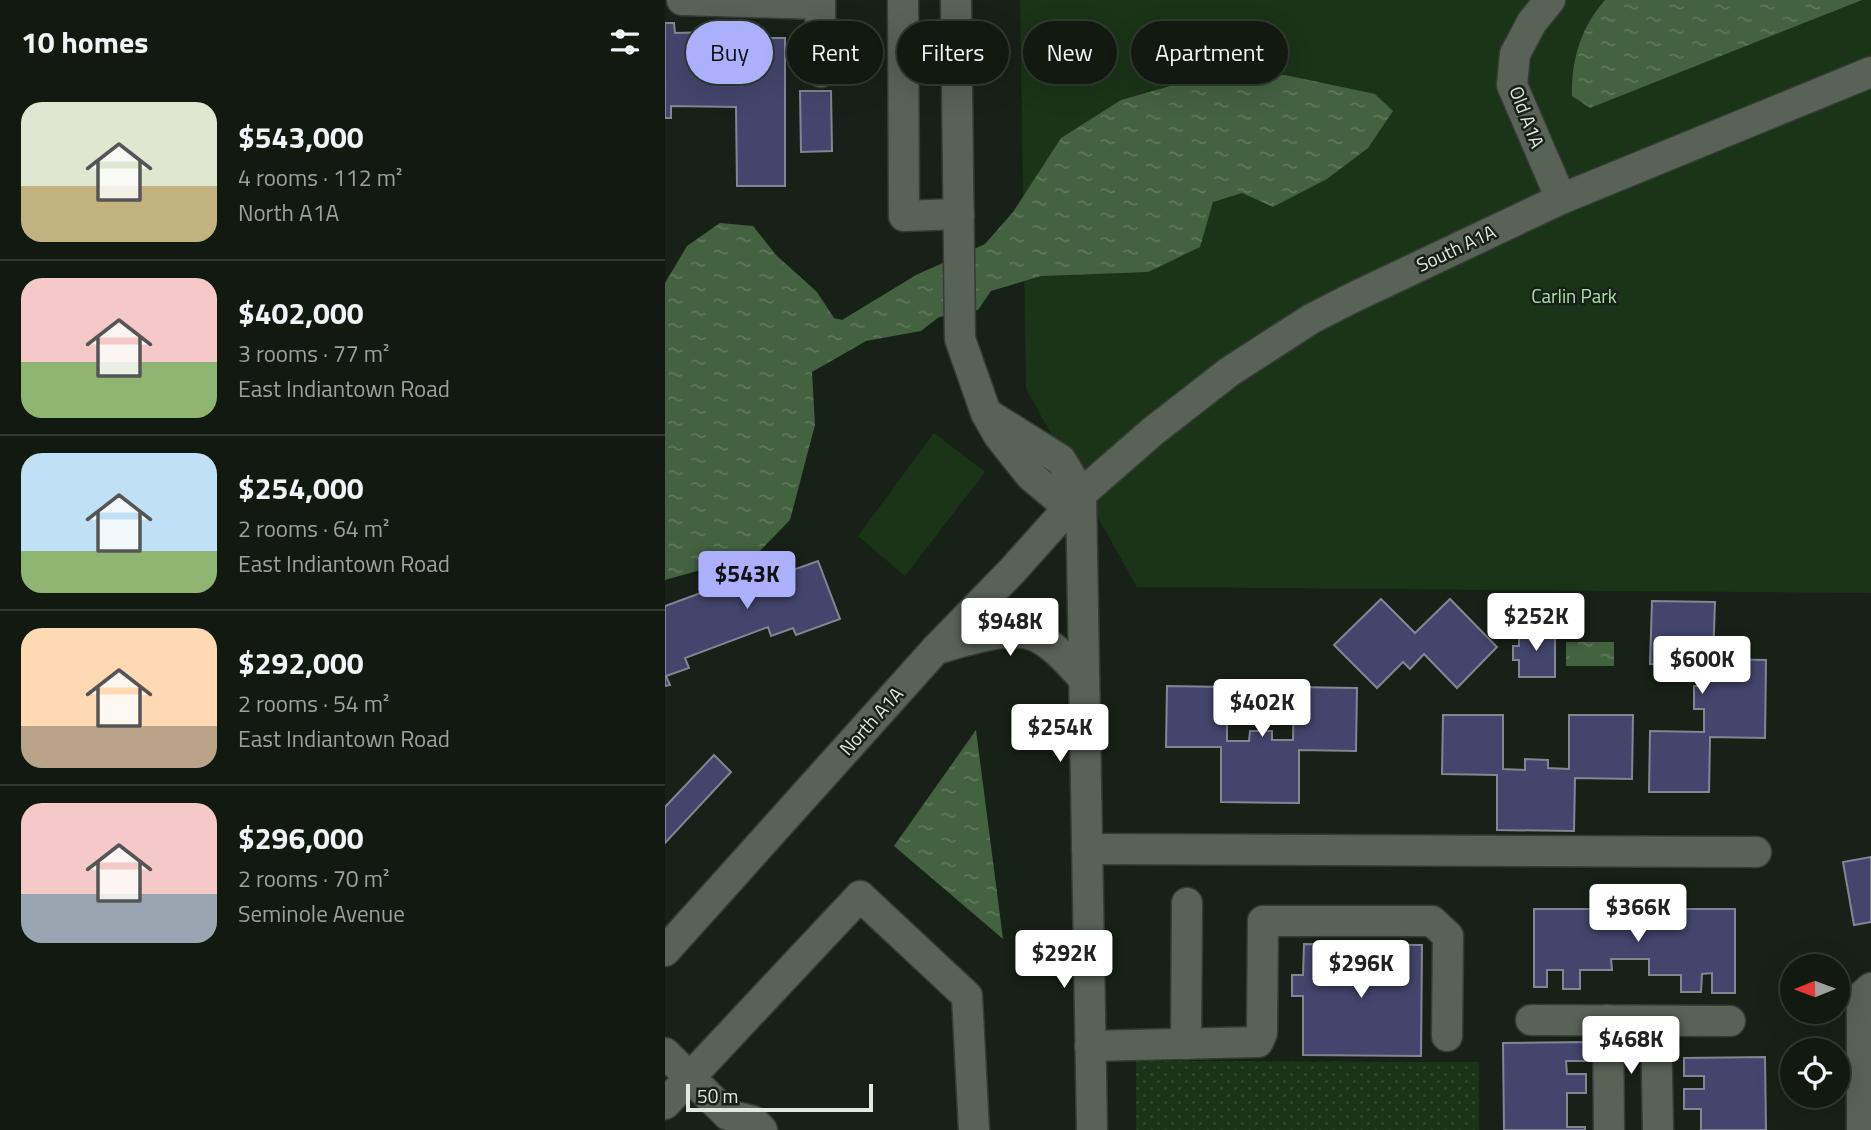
<!DOCTYPE html>
<html lang="en">
<head>
<meta charset="utf-8">
<style>
  :root { --surface:#121911; --page:#1f261f; --text:#f1f3f6; --muted:#9ca09f; --line:#313831; --accent:#acaffb }
  body { margin:0; font-family:"Titillium Web",sans-serif; background:var(--page); color:var(--text); height:100vh; display:flex; flex-direction:column; font-size:26px; white-space:nowrap }
  * { box-sizing:border-box; margin:0 }
  p { font-size:23px; color:var(--muted) }
  .icon { flex:none; width:38px; height:38px; fill:none; stroke:currentColor; stroke-width:2; stroke-linecap:round; stroke-linejoin:round }
  .map { position:relative; flex:1; overflow:hidden }
  .side { display:flex; flex-direction:column; background:var(--surface); width:665px }
  .side>* { flex:none }
  .hud { position:absolute; left:21px; top:21px; width:665px; height:63px; display:flex; gap:14px }
  .needle { width:46px; rotate:269deg }
  .controls { position:absolute; left:1115px; top:954px; display:grid; gap:14px }
  .controls a { display:grid; place-items:center; width:70px; height:70px; border-radius:50%; background:var(--surface); box-shadow:0 7px 28px #0002,0 0 0 2px var(--line); font-size:35px }
  .scale { position:absolute; left:21px; bottom:18px; width:187px; box-sizing:border-box; padding-left:7px; border:4px solid #e2e8e1; border-top:0; font-size:19px; line-height:24px; white-space:nowrap; color:#e2e8e1; -webkit-text-stroke:5px #182117; paint-order:stroke }
  .price { position:absolute; translate:-50% -60px; padding:0 16px; border-radius:7px; background:#fff; color:#222; font-size:23px; line-height:46px; filter:drop-shadow(0 2px 4px #0008) }
  .price::after { content:''; position:absolute; left:50%; top:42px; width:21px; height:16px; margin-left:-10px; background:inherit; clip-path:polygon(0 0,100% 0,50% 100%) }
  .price.active { background:var(--accent); color:#111 }
  ul { padding:0; list-style:none }
  li { display:flex; align-items:center; gap:21px; height:175px; padding:0 21px }
  li+li { border-top:2px solid var(--line) }
  li span { display:grid; place-items:center; flex:none; width:196px; height:140px; border-radius:21px; color:#555 }
  li>.icon { margin-inline-start:auto }
  span .icon { width:84px; height:84px; fill:#fffc; stroke-width:1 }
  li b { font-size:30px }
  h2 { display:flex; justify-content:space-between; align-items:center; height:84px; padding:0 21px; font-size:30px }
  .chip { padding:0 24px; border-radius:32px; background:var(--surface); box-shadow:0 7px 28px #0002,0 0 0 2px var(--line); font-size:24px; line-height:63px }
  .chip.active { background:var(--accent); color:#111 }
  main { display:flex; flex:1; min-height:0 }
  .map>svg:first-child { display:block }
  .grass { fill:url(#grass-dots) }
  .park { fill:#1a3418 }
  .water { fill:url(#water-ripples) }
  .building { fill:#44456d; stroke:#838593; stroke-width:2 }
  .lines { fill:none; stroke-linecap:round; stroke-linejoin:round }
  .minor-casing { stroke:#353b35; stroke-width:33 }
  .minor { stroke:#586257; stroke-width:30 }
  .labels { text-anchor:middle; stroke-width:5; stroke-linejoin:round; paint-order:stroke }
  .street-label { font-size:19px; fill:#e2e8e1; stroke:#182117 }
  .park-label { font-size:19px; fill:#abe0a6; stroke:#182117 }
</style>
</head>
<body>
<main>
<section class="side">
<h2>10 homes<svg class="icon" aria-label="filters" viewBox="0 0 24 24"><path d="M4 7h16M4 17h16"/><circle cx="9" cy="7" r="2"/><circle cx="15" cy="17" r="2"/></svg></h2>
<ul>
<li><span style="background:linear-gradient(#dfe7d0 60%,#c2b280 0)"><svg class="icon" aria-label="home" viewBox="0 0 24 24"><path d="M3 11l9-7 9 7M6 9v11h12V9"/></svg></span><div><b>$543,000</b><p>4 rooms · 112 m²</p><p>North A1A</p></div></li>
<li><span style="background:linear-gradient(#f6c9c9 60%,#8fb573 0)"><svg class="icon" aria-label="home" viewBox="0 0 24 24"><path d="M3 11l9-7 9 7M6 9v11h12V9"/></svg></span><div><b>$402,000</b><p>3 rooms · 77 m²</p><p>East Indiantown Road</p></div></li>
<li><span style="background:linear-gradient(#bfe0f5 70%,#8fb573 0)"><svg class="icon" aria-label="home" viewBox="0 0 24 24"><path d="M3 11l9-7 9 7M6 9v11h12V9"/></svg></span><div><b>$254,000</b><p>2 rooms · 64 m²</p><p>East Indiantown Road</p></div></li>
<li><span style="background:linear-gradient(#ffd9b3 70%,#b9a48a 0)"><svg class="icon" aria-label="home" viewBox="0 0 24 24"><path d="M3 11l9-7 9 7M6 9v11h12V9"/></svg></span><div><b>$292,000</b><p>2 rooms · 54 m²</p><p>East Indiantown Road</p></div></li>
<li><span style="background:linear-gradient(#f6c9c9 65%,#9aa5b1 0)"><svg class="icon" aria-label="home" viewBox="0 0 24 24"><path d="M3 11l9-7 9 7M6 9v11h12V9"/></svg></span><div><b>$296,000</b><p>2 rooms · 70 m²</p><p>Seminole Avenue</p></div></li>
</ul>
</section>
<div class="map">
<svg width="1206" height="1130" viewBox="0 0 1206 1130">
  <defs>
    <pattern id="grass-dots" width="8" height="8" patternUnits="userSpaceOnUse" patternTransform="scale(1.75)"><rect width="8" height="8" fill="#1a3418"/><path d="M2 2h.1M6 6h.1" fill="none" stroke="#30482e" stroke-width="1.8" stroke-linecap="round"/></pattern>
    <pattern id="water-ripples" width="26" height="14" patternUnits="userSpaceOnUse" patternTransform="scale(1.75)"><rect width="26" height="14" fill="#436240"/><path d="M2 4q2-2 4 0t4 0M15 11q2-2 4 0t4 0" fill="none" stroke="#5e785b"/></pattern>
  </defs>
  <rect width="100%" height="100%" fill="#182117"/>
  <polygon class="grass" points="471,1061 814,1062 814,1130 471,1130"/>
  <g class="park">
    <polygon points="355,0 1206,0 1206,593 472,587 361,389"/>
    <polygon points="269,433 320,472 240,576 193,536"/>
  </g>
  <g class="water">
    <path d="M940,0H1197L925,108L907,96C906,60 916,27 940,0Z"/>
    <polygon points="620,75 710,94 728,111 703,148 662,179 608,207 577,193 548,202 535,247 483,272 376,276 326,291 313,310 274,317 256,331 201,341 147,372 150,425 125,520 92,554 0,580 0,283 22,246 55,223 88,226 111,255 152,292 169,318 177,320 251,275 320,244 348,212 396,138 456,100 537,77"/>
    <rect x="901" y="642" width="48" height="24"/>
    <polygon points="311,730 338,939 229,846"/>
  </g>
  <g class="building">
    <polygon points="0,23 9,23 10,33 79,31 79,38 120,38 120,186 72,186 71,107 6,106 6,118 0,118"/>
    <polygon points="135,91 166,91 167,151 136,152"/>
    <polygon points="125,560 128,570 153,561 175,619 131,635 128,628 106,636 103,627 20,658 24,668 1,676 5,685 0,686 0,606"/>
    <polygon points="716,599 750,633 785,599 832,647 792,688 759,654 745,669 738,662 712,688 669,645"/>
    <polygon points="987,601 1050,602 1048,659 1101,660 1100,738 1045,737 1044,792 984,792 985,731 1039,732 1039,709 1029,709 1029,686 1038,686 1039,665 985,664"/>
    <polygon points="854,629 890,629 890,677 854,677 854,660 848,660 848,646 854,646"/>
    <polygon points="502,686 562,687 562,741 584,741 585,731 607,731 607,740 628,740 629,687 692,688 691,751 634,750 634,803 556,802 556,747 501,747"/>
    <polygon points="778,715 838,715 838,769 860,770 860,759 883,760 883,768 904,769 904,715 968,715 967,779 910,778 909,831 832,830 832,775 777,774"/>
    <polygon points="49,755 66,772 0,843 0,807"/>
    <polygon points="1206,857 1206,922 1189,925 1178,862"/>
    <polygon points="869,909 1070,909 1070,993 1047,993 1047,973 1037,974 1036,992 1016,992 1016,975 984,975 984,959 946,959 947,970 915,970 915,989 898,989 898,970 882,970 882,987 869,987"/>
    <polygon points="639,944 757,945 756,1056 638,1055 638,996 627,996 627,975 638,975"/>
    <polygon points="923,1042 923,1061 901,1061 902,1074 921,1074 921,1093 902,1093 902,1127 920,1127 920,1130 839,1130 838,1043"/>
    <polygon points="1100,1057 1101,1130 1036,1130 1036,1109 1019,1109 1019,1089 1039,1089 1039,1076 1019,1076 1019,1058"/>
  </g>
  <g class="lines">
    <g class="minor-casing">
      <g id="minor">
        <polyline points="17,0 155,4"/>
        <polyline points="155,0 156,72"/>
        <polyline points="238,0 239,216 294,214"/>
        <polyline points="291,0 295,339 321,413 334,436 366,476 390,496 416,494"/>
        <polyline points="885,0 867,22 850,54 847,85 896,199"/>
        <polyline points="321,413 396,460 416,494 427,1130"/>
        <path d="M271,649C298,642 348,623 374,638C392,648 405,664 419,679"/>
        <polyline points="422,849 1091,852"/>
        <polyline points="0,951 271,649 347,571 416,494 487,432 564,372 646,319 687,298 896,199 1206,72"/>
        <polyline points="866,1020 1065,1021"/>
        <polyline points="943,1020 944,1130"/>
        <polyline points="991,1021 993,1130"/>
        <polyline points="521,1044 522,903"/>
        <polyline points="425,1046 593,1042 597,1033 598,921 767,921 783,936 782,1036"/>
        <polyline points="0,1053 63,1115 88,1121 97,1130"/>
        <polyline points="0,1104 195,896 302,996 309,1130"/>
        <polyline points="1197,1130 1197,996 1206,988"/>
      </g>
    </g>
    <use href="#minor" class="minor"/>
  </g>
  <g class="labels">
    <g class="street-label">
      <text transform="translate(862 117) rotate(69)" y="7">Old A1A</text>
      <text transform="translate(791 248) rotate(-25)" y="7">South A1A</text>
      <text transform="translate(206 721) rotate(-48)" y="7">North A1A</text>
    </g>
    <g class="park-label">
      <text x="909" y="303">Carlin Park</text>
    </g>
  </g>
</svg>
<div class="controls">
<a><svg class="needle" viewBox="-14 -14 28 28"><path d="M0-13l5 13h-10z" fill="#e53935"/><path d="M0 13l5-13h-10z" fill="#9ca09f"/></svg></a>
<a><svg class="icon" aria-label="locate" viewBox="0 0 24 24"><circle cx="12" cy="12" r="6"/><path d="M12 2v4M12 18v4M2 12h4M18 12h4"/></svg></a>
</div>
<div class="scale">50 m</div>
<b class="price active" style="left:82px;top:611px">$543K</b>
<b class="price" style="left:871px;top:653px">$252K</b>
<b class="price" style="left:345px;top:658px">$948K</b>
<b class="price" style="left:1037px;top:696px">$600K</b>
<b class="price" style="left:597px;top:739px">$402K</b>
<b class="price" style="left:395px;top:764px">$254K</b>
<b class="price" style="left:973px;top:944px">$366K</b>
<b class="price" style="left:399px;top:990px">$292K</b>
<b class="price" style="left:696px;top:1000px">$296K</b>
<b class="price" style="left:966px;top:1076px">$468K</b>
<div class="hud">
<a class="chip active">Buy</a>
<a class="chip">Rent</a>
<a class="chip">Filters</a>
<a class="chip">New</a>
<a class="chip">Apartment</a>
</div>
</div>
</main>
</body>
</html>
